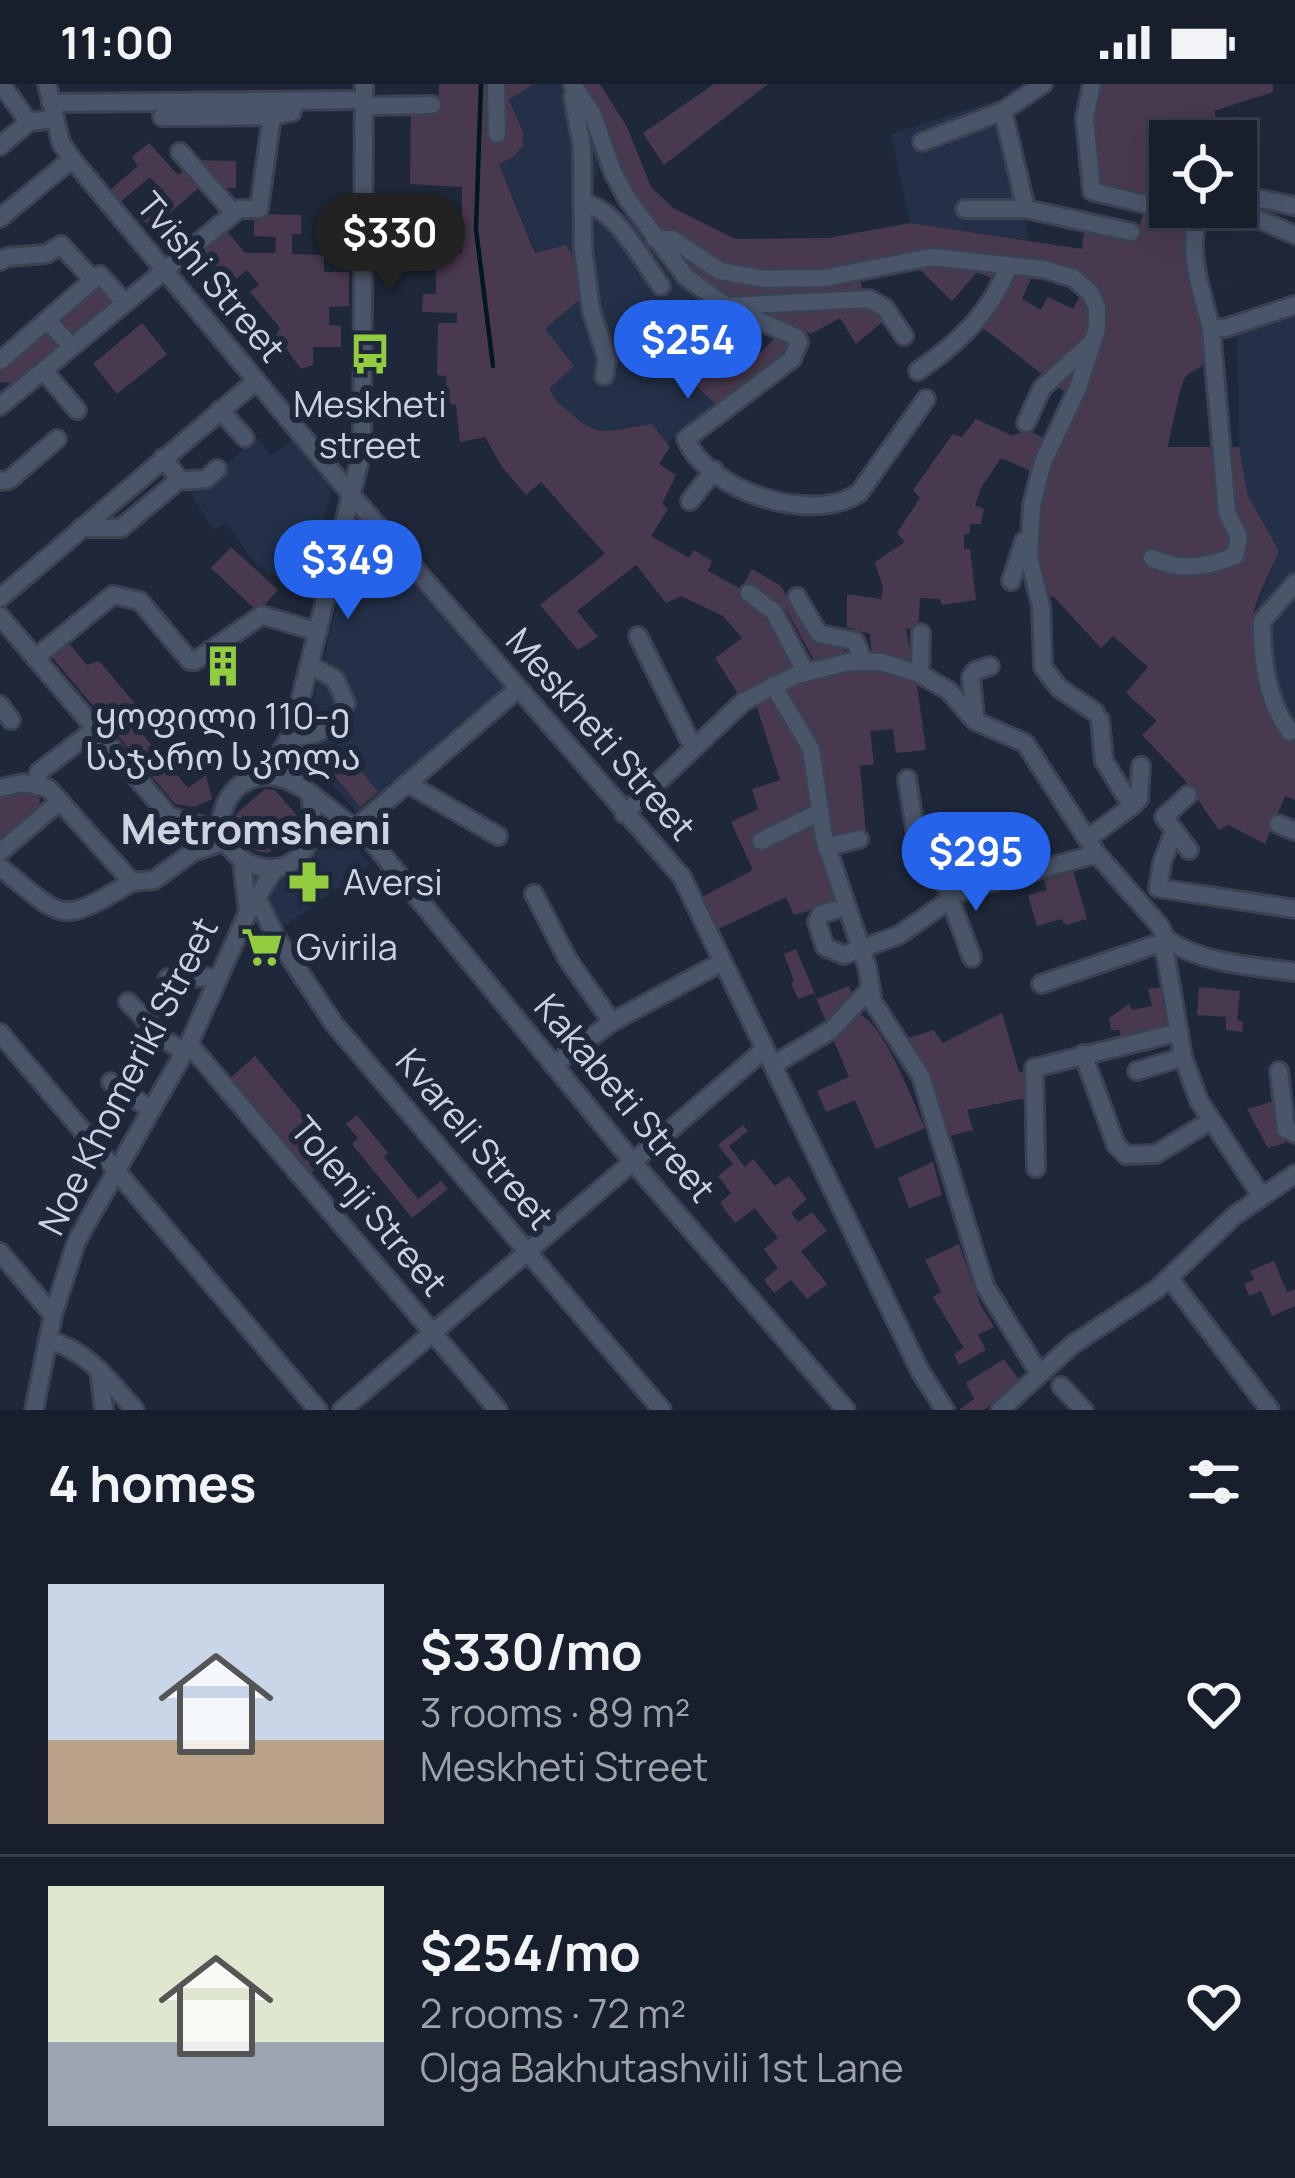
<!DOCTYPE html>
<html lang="en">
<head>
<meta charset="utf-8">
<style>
  :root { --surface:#171e2c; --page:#242b38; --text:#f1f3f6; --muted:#9ea2a9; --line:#363c48; --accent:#2563eb }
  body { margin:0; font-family:Manrope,"Noto Sans Georgian",sans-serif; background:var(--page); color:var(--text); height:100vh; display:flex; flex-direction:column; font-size:45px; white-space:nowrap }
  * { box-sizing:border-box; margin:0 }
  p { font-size:39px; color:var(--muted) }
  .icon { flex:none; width:66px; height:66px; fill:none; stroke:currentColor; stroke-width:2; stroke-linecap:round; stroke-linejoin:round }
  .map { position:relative; height:1326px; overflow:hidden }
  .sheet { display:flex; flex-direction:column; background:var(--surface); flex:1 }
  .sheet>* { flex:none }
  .controls { position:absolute; left:1149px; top:36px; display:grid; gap:24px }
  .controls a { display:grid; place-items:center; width:108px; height:108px; border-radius:0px; background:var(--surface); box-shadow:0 12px 48px #0002,0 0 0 3px var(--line); font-size:60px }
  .price { position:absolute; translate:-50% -102px; padding:0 27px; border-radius:42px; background:var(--accent); color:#fff; font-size:39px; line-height:78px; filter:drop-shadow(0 3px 6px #0008) }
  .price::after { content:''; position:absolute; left:50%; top:72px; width:36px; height:27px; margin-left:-18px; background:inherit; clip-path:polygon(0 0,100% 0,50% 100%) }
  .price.selected { background:#222; color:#fff }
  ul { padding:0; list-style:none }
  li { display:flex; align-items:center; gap:36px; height:300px; padding:0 48px }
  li+li { border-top:3px solid var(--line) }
  li span { display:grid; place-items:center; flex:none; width:336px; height:240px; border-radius:0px; color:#555 }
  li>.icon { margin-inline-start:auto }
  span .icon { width:144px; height:144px; fill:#fffc; stroke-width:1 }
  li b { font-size:51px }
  h2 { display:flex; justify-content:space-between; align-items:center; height:144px; padding:0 48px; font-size:51px }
  .status { display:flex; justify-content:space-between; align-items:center; height:84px; padding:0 60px; background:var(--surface); direction:ltr }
  .status svg { height:33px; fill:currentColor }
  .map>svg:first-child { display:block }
  .built { fill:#243048 }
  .green { fill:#49394e }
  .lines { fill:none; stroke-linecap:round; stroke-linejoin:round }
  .stream { stroke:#00191d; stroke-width:4.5 }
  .minor-casing { stroke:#3c4252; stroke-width:22 }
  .minor { stroke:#4b556a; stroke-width:16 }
  .labels { text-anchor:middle; stroke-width:12; stroke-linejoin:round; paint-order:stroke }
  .street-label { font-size:36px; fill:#ccd2df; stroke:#1f283a }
  .poi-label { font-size:36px; fill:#ccd2df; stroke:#1f283a }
  .quarter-label { font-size:42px; font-weight:bold; fill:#ccd2df; stroke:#1f283a }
</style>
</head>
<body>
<div class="status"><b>11:00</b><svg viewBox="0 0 49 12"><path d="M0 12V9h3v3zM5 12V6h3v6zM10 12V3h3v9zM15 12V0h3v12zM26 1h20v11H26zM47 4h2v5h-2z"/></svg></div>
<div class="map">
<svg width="1295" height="1326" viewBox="0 0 1295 1326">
  <rect width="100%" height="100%" fill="#1f283a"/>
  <g class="built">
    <polygon points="534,0 560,0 568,18 580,20 604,75 575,140 614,121 645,150 684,199 703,216 728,229 692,261 653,218 659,267 719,323 667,359 652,340 630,342 616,349 580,342 553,317 545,245 580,215 536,169 499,79 513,73 523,48 509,16"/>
    <polygon points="999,15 1029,156 910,139 891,50"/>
    <polygon points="1295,228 1295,656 1272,637 1265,617 1252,536 1279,467 1248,412 1239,363 1237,251"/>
    <polygon points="296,352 333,401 304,512 252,476 226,438 214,447 192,411 257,353 271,372"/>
    <polygon points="360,446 367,447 505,606 357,729 302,665 354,450"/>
    <polygon points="339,754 356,763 371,781 283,843 269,815 272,803 321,762"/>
  </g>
  <g class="green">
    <path d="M439,0H534L509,16L523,48V62L513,73L499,80L535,169L566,161L582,187L580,215L545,245L574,282L550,304C554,317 558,318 568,327C602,359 612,344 652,340L670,363L659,380L676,391L662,420L668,425L651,452L689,474L694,466L712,477L708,487L741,505L752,485L781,502L807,548L818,559L844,566L845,573L816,580L787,527L771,534L795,584L739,611L715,574L742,554L723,532L681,512L666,519L636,481L577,527L598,553L578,566L540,521L605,470L541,398L526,411L502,383L485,353L460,358L456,321L448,319L446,292L437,291L438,239H457V229L422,228L423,210H436V169H462V103L410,100L411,24L438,23Z"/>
    <path d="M578,0H600L627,43L651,103L673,124L735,155L828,154L910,139L1082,165L1085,141L1136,154L1144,126L1097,113L1093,28L1098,0H1273V8L1214,27L1223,57H1170V123H1195L1206,260L1202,282C1199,284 1187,290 1185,293C1181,299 1169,355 1168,363H1239L1248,412L1279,467C1271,488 1254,516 1252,538C1250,571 1265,640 1295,656V716L1285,712L1265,760L1229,741L1219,746L1183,694L1142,651L1157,637L1126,609L1148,583L1113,552L1101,564L1055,514L1041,507L1033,452L1044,387L1092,273V205L946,169L855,185L768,192L724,182L665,147L648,132Z"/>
    <polygon points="714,0 768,0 664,81 643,49"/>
    <polygon points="149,59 178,91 196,76 236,77 236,104 216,104 208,96 151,145 137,129 162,107 150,93 120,118 110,106 138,82 132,73"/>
    <polygon points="254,130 301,131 301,150 292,150 292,170 324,171 324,188 349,188 349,222 329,223 329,241 341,242 341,263 313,263 313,281 301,285 276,251 280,244 250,208 259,201 247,186 227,202 200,169 227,147 245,169 275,169 276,153 254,152"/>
    <polygon points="664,156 719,191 859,192 867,219 886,235 856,260 840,234 811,250 741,224 694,195"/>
    <polygon points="934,177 1003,187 1000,198 977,188 952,217 915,181"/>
    <polygon points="1010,188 1034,188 1022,215 1041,226 1048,213 1073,225 1082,209 1092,218 1092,249 1066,309 978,240"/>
    <polygon points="98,201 113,218 69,255 54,237"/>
    <path d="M653,218L692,261L695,283L705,294C734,298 758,272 777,252L788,253L793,264L719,323L659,267L640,281L614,250Z"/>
    <polygon points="142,239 167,270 117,310 93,280"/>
    <polygon points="43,245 57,263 13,299 0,298 0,280"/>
    <polygon points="976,335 1013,352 1026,345 1045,355 1035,389 1001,374 981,404 975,421 984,425 981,440 970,440 970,449 964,451 964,465 970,465 976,516 942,521 940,515 920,514 918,544 906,545 914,586 872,574 870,550 847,543 847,510 881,515 883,504 875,478 905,458 897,449 920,414 913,406 953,350 962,353"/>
    <polygon points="231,463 278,506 258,528 211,484"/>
    <polygon points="69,559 87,581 99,577 143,629 133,639 188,704 206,691 212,715 194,723 175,720 52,573"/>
    <polygon points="871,582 916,595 926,666 896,669 893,645 870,647 874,680 860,682 866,750 831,760 810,648 787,605 791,598"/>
    <polygon points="770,612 775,614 805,670 816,755 835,819 794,831 786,813 714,847 698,815 753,786 731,738 758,725 752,705 780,696 755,617"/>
    <polygon points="349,672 378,708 360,723 331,687"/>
    <polygon points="265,705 275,706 299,734 297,745 268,769 256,767 235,739 236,730"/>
    <polygon points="19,706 29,707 40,715 38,726 0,755 0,710"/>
    <polygon points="1073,787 1087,835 1066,841 1061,835 1037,842 1028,811 1047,806 1044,796"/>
    <path d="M796,865L817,915L849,902L861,931C885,943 913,1017 925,1044L876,1065L855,1016L826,1028L817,1007L849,993L814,909L798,915L791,899L794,897L784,870Z"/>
    <polygon points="1166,902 1172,942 1122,959 1119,946 1111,946 1109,934 1129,920 1132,926 1152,922 1148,905"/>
    <polygon points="1199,903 1240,907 1237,936 1243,938 1242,948 1226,946 1226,933 1197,931"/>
    <polygon points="1002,929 1019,988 1027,987 1030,1013 967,1026 973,1046 946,1053 925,988 906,955 933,946 943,959"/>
    <polygon points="255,972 333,1067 308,1092 229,995"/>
    <polygon points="1275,1017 1285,1059 1268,1064 1247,1025"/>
    <polygon points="357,1031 388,1069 384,1073 418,1115 441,1097 448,1105 412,1134 352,1060 358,1054 346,1040"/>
    <polygon points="743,1041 748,1047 729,1062 745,1083 753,1075 775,1102 789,1092 807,1115 791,1129 798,1138 812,1128 827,1147 801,1167 827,1200 807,1215 791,1196 774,1209 764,1196 778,1184 764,1165 778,1154 755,1124 735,1139 720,1119 731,1109 718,1092 733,1080 718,1061"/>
    <polygon points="933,1078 942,1111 909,1124 898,1094"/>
    <polygon points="959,1160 980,1220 994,1243 978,1251 986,1266 959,1281 954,1270 964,1264 933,1213 941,1208 925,1176"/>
    <polygon points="1274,1177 1287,1208 1295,1205 1295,1222 1272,1232 1261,1207 1249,1212 1244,1200 1254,1196 1250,1187"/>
    <polygon points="1004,1275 1019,1296 984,1326 959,1326 974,1315 966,1299"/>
  </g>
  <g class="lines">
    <polyline class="stream" points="481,0 476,145 493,282"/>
    <g class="minor-casing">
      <g id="minor">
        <polyline points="1,0 29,38"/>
        <polyline points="47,0 61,59 72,75 353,413 682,793 920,1287 945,1326"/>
        <polyline points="496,0 497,50"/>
        <path d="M572,0L592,29L613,88L628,116L686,193L726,222L796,253L799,258L792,275L686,355C707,407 812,441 859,409L926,315"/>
        <polyline points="1092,0 1085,34 1092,107 1145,120"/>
        <polyline points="577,9 573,13 582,63 583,165 591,226 607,276 604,292"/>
        <polyline points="51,19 363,16"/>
        <polyline points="363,22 432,21"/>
        <polyline points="1003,27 1026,125 1131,148"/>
        <polyline points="162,33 272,32"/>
        <polyline points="922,58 1003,27 1043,0"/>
        <polyline points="0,62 29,38 55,35"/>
        <polyline points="180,68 234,129"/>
        <polyline points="1246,117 1261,115 1294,122"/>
        <path d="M582,119C616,123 642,177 661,202"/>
        <path d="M1202,123C1184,160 1201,207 1211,244H1225L1295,221"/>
        <polyline points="1230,123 1295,151"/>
        <polyline points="965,125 1026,125"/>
        <path d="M1237,125C1261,101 1236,75 1238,47"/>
        <polyline points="0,134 72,75"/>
        <polyline points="655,155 672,155 720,187 764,195 824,194 931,173 1044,185 1073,194 1090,208 1097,224 1097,244 1078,304 1043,378 1032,421 1029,473 1041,522 1043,583 1059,604 1095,628"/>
        <polyline points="0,177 8,173 46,170 61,161 93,196 0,277"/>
        <polyline points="100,191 125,219"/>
        <polyline points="727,222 869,215 885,224 904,252"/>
        <polyline points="48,237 72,263"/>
        <polyline points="44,287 77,326"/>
        <path d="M918,287C957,260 991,229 1008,183"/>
        <polyline points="0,322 239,125 259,125 272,32 292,28 294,17"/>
        <polyline points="220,326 245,354"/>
        <polyline points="1026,339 1042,304 1090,260"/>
        <polyline points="0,397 9,396 57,355"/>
        <polyline points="177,397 206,395 217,385"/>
        <polyline points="690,417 714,386"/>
        <polyline points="81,444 121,444 173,401 177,392 163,374"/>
        <path d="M1152,474C1181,488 1206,483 1235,472L1239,453L1227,429L1211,244"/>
        <polyline points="1011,497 1024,457"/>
        <polyline points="749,509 774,528 806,589"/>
        <polyline points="797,513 819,550 855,557 863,576"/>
        <polyline points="0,514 256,297"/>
        <polyline points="0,532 169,732 223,748"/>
        <polyline points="638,552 693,663"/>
        <polyline points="35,574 113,511 140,517 190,577 195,577 262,531 318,548"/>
        <polyline points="920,590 921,549"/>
        <polyline points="773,601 811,665 824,754 867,882 873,918 921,992 985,1202 1039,1289"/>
        <polyline points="0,621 11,636"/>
        <polyline points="975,634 971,593 975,587 990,582"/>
        <path d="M1290,648C1267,618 1261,573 1262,537L1295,499"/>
        <path d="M292,650C315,658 337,639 346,619L335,595L310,581"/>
        <polyline points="266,691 292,650"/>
        <polyline points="907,695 918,763 944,798 972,874"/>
        <polyline points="37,699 39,688 95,645"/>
        <polyline points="294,699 292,650 362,367 364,0"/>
        <polyline points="407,699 498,752"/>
        <polyline points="0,704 23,699 48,704 132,798 154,796 193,768 226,757"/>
        <path d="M310,709C330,824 203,789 224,724C228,712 237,701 249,696C271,686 291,696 310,709L373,759L632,1077L846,1326"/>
        <polyline points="1188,711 1164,733 1189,766"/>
        <polyline points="1132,722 1139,715 1141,682"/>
        <polyline points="624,730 743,618 796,591 849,578 881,578 920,590 949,607 975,637 1025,659 1097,770 1160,842 1166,855 1165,868 1183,973 1199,1017 1262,1113"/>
        <polyline points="1278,740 1295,747"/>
        <polyline points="314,747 354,745 518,605"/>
        <polyline points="1174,747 1162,779 1158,804 1295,825"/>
        <polyline points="1090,753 1132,722 1104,677 1100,636"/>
        <polyline points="761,757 818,729"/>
        <polyline points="826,763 859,755"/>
        <polyline points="0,768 60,717"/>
        <polyline points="242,776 248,828"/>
        <path d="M0,783C66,836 57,842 132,798"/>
        <polyline points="534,810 568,876 612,938"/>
        <polyline points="257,814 275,851 334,940 662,1326"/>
        <polyline points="845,823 821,830 817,838 825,863 844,871 899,851 964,806 1097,770"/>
        <path d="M1166,855C1203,880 1252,882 1295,888"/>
        <polyline points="168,894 219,893"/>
        <polyline points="1041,900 1154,861 1164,862"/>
        <polyline points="128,918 166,957 185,967"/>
        <polyline points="0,949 318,1326"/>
        <polyline points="189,960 498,1326"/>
        <polyline points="1083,970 1116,1061 1126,1071 1156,1070 1210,1037"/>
        <polyline points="553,981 612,938 722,878"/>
        <polyline points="773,981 831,946 870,905"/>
        <polyline points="1137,987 1183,973"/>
        <polyline points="1279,987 1286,1045 1295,1050"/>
        <polyline points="111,998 151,1026"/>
        <polyline points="1036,1084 1034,984 1179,948"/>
        <polyline points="0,1168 53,1231"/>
        <polyline points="1170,1195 1270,1326"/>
        <path d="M48,1256C87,1266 109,1297 135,1326"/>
        <polyline points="99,1286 104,1326"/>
        <polyline points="1061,1302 1084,1326"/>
        <polyline points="34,1326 53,1231 77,1156 189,960 248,828 275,784"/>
        <polyline points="342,1326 765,965"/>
        <polyline points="1000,1326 1072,1261 1157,1205 1234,1132 1295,1090"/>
      </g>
    </g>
    <use href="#minor" class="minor"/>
  </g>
  <defs>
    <g id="bus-bare" transform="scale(3.24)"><path d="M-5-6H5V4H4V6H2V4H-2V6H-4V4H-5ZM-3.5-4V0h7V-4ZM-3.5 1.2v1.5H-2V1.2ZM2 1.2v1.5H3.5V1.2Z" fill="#91cd3f" stroke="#1f283a" stroke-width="2.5" paint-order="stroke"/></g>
    <g id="building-bare" transform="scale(3.24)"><path d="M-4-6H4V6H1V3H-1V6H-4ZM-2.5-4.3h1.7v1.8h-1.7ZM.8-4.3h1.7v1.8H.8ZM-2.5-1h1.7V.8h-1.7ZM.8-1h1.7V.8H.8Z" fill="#91cd3f" stroke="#1f283a" stroke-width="2.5" paint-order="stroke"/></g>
    <g id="pharmacy-bare" transform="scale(3.24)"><path d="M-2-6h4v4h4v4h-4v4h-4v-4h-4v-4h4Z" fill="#91cd3f" stroke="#1f283a" stroke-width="2.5" paint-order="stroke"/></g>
    <g id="supermarket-bare" transform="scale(3.24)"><path d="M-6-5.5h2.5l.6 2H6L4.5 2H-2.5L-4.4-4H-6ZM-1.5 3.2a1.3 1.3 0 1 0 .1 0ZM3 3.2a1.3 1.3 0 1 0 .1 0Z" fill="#91cd3f" stroke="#1f283a" stroke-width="2.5" paint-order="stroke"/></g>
  </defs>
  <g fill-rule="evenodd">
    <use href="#bus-bare" x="370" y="270"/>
    <use href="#building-bare" x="223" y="582"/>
    <use href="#pharmacy-bare" x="309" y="798"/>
    <use href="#supermarket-bare" x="262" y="863"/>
  </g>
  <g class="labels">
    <g class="street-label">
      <text transform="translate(211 193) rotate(50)" y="13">Tvishi Street</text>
      <text transform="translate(601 650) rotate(49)" y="13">Meskheti Street</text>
      <text transform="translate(128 992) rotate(-63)" y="13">Noe Khomeriki Street</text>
      <text transform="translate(625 1014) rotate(50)" y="13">Kakabeti Street</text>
      <text transform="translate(475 1055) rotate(50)" y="13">Kvareli Street</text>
      <text transform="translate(369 1122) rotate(50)" y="13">Tolenji Street</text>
    </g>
    <g class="poi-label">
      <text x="370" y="333">Meskheti<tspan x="370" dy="41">street</tspan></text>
      <text x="223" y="645">ყოფილი 110-ე<tspan x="223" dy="41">საჯარო სკოლა</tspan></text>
      <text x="343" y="811" text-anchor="start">Aversi</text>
      <text x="296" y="876" text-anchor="start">Gvirila</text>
    </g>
    <g class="quarter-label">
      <text x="256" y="760">Metromsheni</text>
    </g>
  </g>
</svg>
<div class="controls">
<a><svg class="icon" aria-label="locate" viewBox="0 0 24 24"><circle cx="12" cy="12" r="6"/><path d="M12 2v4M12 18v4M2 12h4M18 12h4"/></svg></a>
</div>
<b class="price selected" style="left:390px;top:211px">$330</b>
<b class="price" style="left:688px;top:318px">$254</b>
<b class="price" style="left:348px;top:538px">$349</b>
<b class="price" style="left:976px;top:830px">$295</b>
</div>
<section class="sheet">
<h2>4 homes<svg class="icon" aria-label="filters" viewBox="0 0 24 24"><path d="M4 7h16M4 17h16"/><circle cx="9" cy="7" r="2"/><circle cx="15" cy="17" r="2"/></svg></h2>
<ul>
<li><span style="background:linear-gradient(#c9d6e8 65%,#b9a48a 0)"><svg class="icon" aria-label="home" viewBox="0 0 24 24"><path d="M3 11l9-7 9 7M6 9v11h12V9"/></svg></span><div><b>$330/mo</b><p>3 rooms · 89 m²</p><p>Meskheti Street</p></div><svg class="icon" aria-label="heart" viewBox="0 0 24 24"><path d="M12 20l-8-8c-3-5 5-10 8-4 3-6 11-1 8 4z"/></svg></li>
<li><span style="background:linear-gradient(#dfe7d0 65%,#9aa5b1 0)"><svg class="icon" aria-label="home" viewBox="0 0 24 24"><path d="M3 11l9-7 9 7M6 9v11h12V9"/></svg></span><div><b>$254/mo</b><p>2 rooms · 72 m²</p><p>Olga Bakhutashvili 1st Lane</p></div><svg class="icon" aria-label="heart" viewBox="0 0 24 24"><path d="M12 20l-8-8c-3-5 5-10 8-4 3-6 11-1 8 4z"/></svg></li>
</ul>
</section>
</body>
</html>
